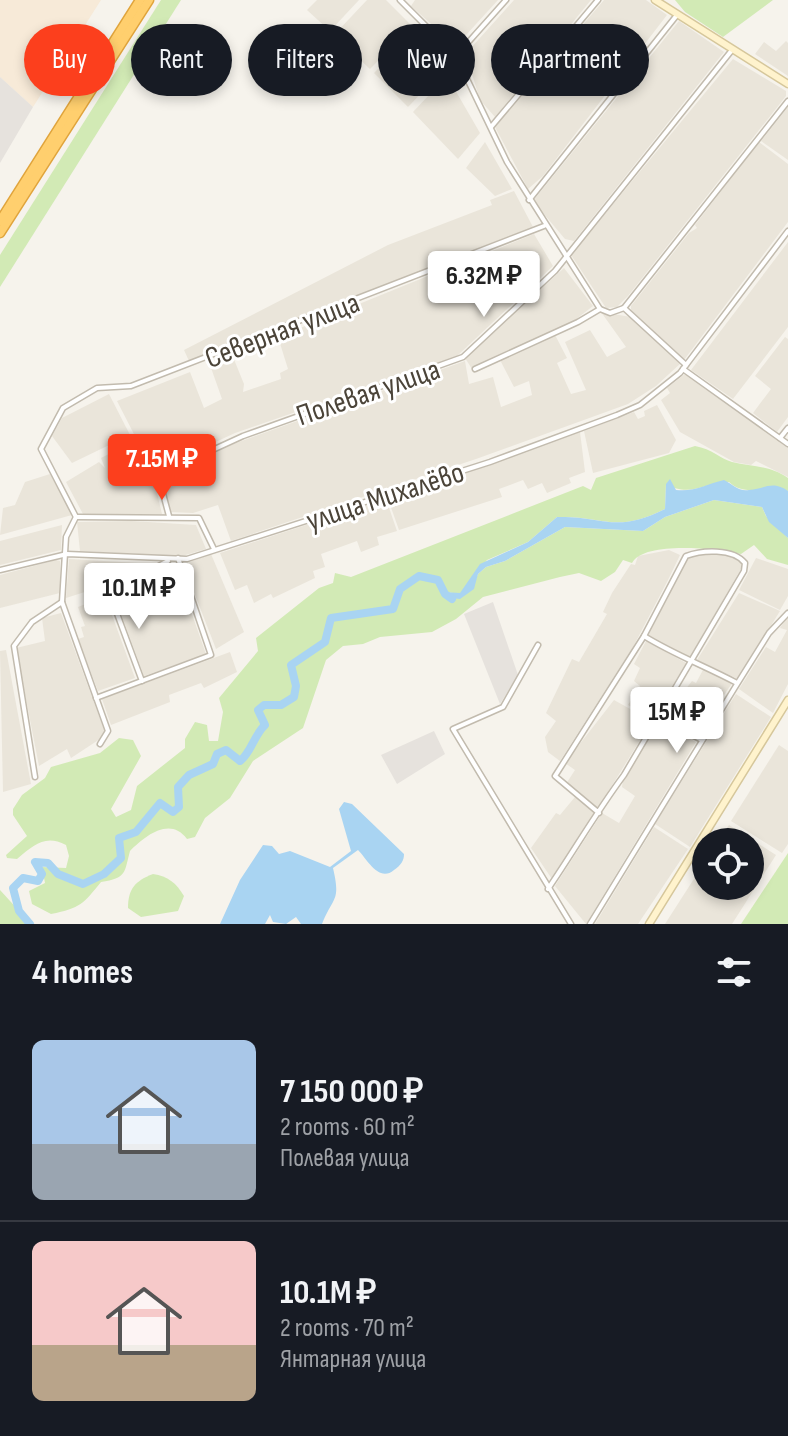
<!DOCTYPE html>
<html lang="en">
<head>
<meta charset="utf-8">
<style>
  :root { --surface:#171b24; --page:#242831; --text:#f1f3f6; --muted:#9ea1a6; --line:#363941; --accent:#fc3f1d }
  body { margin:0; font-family:"Sofia Sans Condensed",sans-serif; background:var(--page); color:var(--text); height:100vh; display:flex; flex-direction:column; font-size:30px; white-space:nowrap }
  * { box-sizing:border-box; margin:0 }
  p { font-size:26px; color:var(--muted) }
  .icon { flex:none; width:44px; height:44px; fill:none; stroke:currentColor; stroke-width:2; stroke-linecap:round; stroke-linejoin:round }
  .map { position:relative; height:924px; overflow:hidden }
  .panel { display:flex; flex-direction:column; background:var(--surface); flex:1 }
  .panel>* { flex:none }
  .hud { position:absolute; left:24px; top:24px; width:740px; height:72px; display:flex; gap:16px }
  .controls { position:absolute; left:692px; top:828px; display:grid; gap:16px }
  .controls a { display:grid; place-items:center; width:72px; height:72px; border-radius:50%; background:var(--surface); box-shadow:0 4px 12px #0003; font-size:40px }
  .price { position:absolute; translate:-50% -68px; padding:0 18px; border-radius:8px; background:#fff; color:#222; font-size:26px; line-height:52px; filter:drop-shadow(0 2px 4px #0008) }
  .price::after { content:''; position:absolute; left:50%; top:48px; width:24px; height:18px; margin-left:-12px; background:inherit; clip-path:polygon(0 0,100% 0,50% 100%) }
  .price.on { background:var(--accent); color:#fff }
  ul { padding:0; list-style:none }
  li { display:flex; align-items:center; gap:24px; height:200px; padding:0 32px }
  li+li { border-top:2px solid var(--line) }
  li span { display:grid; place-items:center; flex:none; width:224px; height:160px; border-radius:12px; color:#555 }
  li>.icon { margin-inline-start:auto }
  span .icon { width:96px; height:96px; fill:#fffc; stroke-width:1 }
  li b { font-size:34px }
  h2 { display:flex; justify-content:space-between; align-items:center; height:96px; padding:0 32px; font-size:34px }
  .chip { padding:0 28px; border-radius:36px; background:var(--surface); box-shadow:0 4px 12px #0003; font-size:28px; line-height:72px }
  .chip.on { background:var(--accent); color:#fff }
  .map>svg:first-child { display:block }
  .residential { fill:#eae5da }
  .commercial { fill:#f7ead8 }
  .industrial { fill:#e6e2dd }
  .green { fill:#d2eab5 }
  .water { fill:#a9d4f2 }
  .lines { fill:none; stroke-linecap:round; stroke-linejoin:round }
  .river { stroke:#a9d4f2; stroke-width:8 }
  .street-casing { stroke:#c2bbae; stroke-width:7 }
  .secondary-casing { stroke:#d6c79b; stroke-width:9 }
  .highway-casing { stroke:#e0a43c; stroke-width:11 }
  .street { stroke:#fff; stroke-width:4 }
  .secondary { stroke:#fff3cd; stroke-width:6 }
  .highway { stroke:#ffcf6e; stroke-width:8 }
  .labels { text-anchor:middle; stroke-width:6; stroke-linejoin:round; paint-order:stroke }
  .street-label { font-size:30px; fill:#4b4439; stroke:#fff }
</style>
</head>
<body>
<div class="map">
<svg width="788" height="924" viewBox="0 0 788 924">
  <rect width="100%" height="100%" fill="#f6f3ec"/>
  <g class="residential">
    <polygon points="317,0 359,0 330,31 307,10"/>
    <polygon points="367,0 386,0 412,26 370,69 334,35"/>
    <polygon points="415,0 498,0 456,46 411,6"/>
    <polygon points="514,0 591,0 495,117 480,100 472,74 461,59"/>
    <polygon points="604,0 646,0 667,15 543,176 528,189 495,127"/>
    <polygon points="679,21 724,52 574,241 565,239 533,201"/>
    <polygon points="416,30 444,53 450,63 408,107 374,73"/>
    <polygon points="786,41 788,43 788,76 755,54 764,42 776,51"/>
    <polygon points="733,59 786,91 786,96 628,296 617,307 606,308 571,255"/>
    <polygon points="447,76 480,133 458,159 413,112"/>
    <polygon points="788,107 788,160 761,141"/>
    <polygon points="485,142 512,189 495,196 466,168"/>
    <polygon points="759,142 788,164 788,222 684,360 631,310 631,306 689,233 697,228 695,225"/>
    <polygon points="514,191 533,227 189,361 184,350 388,245 492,205 490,200"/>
    <polygon points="534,234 553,266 457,356 235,433 157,469 142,438 137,440 117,401 190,372 204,408 222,399 210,365 233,357 244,384 243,392 281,379 280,373 288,369 278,337 472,258 477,271 475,274 482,282 497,268 485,254"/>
    <polygon points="788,242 788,327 733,399 691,370"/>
    <polygon points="564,268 593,306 575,320 472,369 465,358"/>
    <polygon points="601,312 631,317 681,363 656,386 628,404 476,459 231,541 218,505 193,513 170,512 161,480 165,475 236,443 465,361 469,384 493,377 501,407 532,395 529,381 514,387 499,358 554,333 567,358 557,363 571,394 586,390 565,342 590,330 607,357 626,347"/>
    <polygon points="785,337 788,339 788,417 777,432 753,413 771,389 755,376"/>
    <polygon points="685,374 788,447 788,477 756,461 751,465 734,462 680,432 661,400 670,393 667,388"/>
    <polygon points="109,394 130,435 72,463 52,436 62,418"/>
    <polygon points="657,405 676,440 669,453 593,473 584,431 634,412 638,419 645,416 644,411"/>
    <polygon points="580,432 585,472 569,478 571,483 547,493 542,483 528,489 523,480 499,489 502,497 399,530 388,499"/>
    <polygon points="134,441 154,480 162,514 83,514 66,482 99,462 105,468 101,458"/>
    <polygon points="50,474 72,515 0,535 3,508 15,505 25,482"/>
    <polygon points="386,499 397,531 377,537 379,545 361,552 357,541 321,554 325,567 313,571 315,578 273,598 271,594 254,603 247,585 235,590 220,553"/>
    <polygon points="132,521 196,525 206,549 182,556 80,551 77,522"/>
    <polygon points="62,525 61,550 0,565 0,541"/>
    <polygon points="669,550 680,555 668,580 633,647 560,761 548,752 545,737 556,721 546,713 572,659 579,662 607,614 603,612 612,593 631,564 635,565 638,556"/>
    <polygon points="719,553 741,560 742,567 689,659 648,636 689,555"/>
    <polygon points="211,554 244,632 216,649 185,569 187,563"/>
    <polygon points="756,558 788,569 788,596 780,610 739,590"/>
    <polygon points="69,559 139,563 138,575 66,598"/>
    <polygon points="56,560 60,561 60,593 0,608 0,575"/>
    <polygon points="175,566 206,654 144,676 113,592"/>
    <polygon points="739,593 780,611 738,679 697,660"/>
    <polygon points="105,596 135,678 98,691 78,639 84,637 81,627 85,626 78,607"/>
    <polygon points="61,613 106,735 71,758 67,749 39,766 16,648 45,641 42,618"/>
    <polygon points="788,616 788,684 773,713 739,689 766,647 775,652 787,630 780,628"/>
    <polygon points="646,641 686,663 653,718 628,705 640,686 634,681 640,668 634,664"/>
    <polygon points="6,650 31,784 3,792 0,651"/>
    <polygon points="230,652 237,672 204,688 201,683 169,695 170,702 111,725 102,699"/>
    <polygon points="704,668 733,682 696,735 663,717 680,688 685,690 692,681 696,683"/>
    <polygon points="736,694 771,717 690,847 655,824"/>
    <polygon points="614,700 652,721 598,808 566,784 575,770 565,763"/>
    <polygon points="658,722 696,742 586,924 555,886 602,813 619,823 635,796 622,787 623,780"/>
    <polygon points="779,745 788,751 788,844 782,853 731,821"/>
    <polygon points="575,797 596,813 552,879 531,848 556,813 560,815"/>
    <polygon points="729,825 776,855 732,924 665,924 706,860 706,886 750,886 750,842 717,842"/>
    <polygon points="654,827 688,849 638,924 595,924"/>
  </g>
  <polygon class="commercial" points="0,0 101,0 33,107 0,77"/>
  <g class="industrial">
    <polygon points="0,77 33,107 0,163"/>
    <polygon points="493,602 518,675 500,704 464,614"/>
    <polygon points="434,731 445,754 397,784 381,755"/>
  </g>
  <g class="green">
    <polygon points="161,0 181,0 0,287 0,255"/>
    <polygon points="675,0 773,0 723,37 685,12"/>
    <path d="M695,446C712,449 721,459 732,462C752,467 769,465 788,478V491C770,486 744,497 729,482C706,482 690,498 666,484L665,509C615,534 607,516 557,517L528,542L487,560L460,594L446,592L450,601L474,584L478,574L486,567L505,561L565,527L643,531L665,517L714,500L762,507L766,516L788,538V565L767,559L754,545L741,554C718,549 645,540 632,563L623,560L615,572L601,581L579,573L560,577L483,597L456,619L432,632L380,637L363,644L343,646L326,660L303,728L253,761L230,798L205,818L195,837L187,839C170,816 145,836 130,851C124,873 127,878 101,882C83,904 81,908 51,914L32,904L29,891L45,883L42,867L66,868L69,856L66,845C45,834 34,845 17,859L7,858L6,855L27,836L13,815V809L22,795L45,778L51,767L100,753L119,738L133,740L141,756L111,809L116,817L131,810L137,786L185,748V739L195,722L207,725L209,741H218L223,712L219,698L258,651L256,638L319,588L333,583L335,573L351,577L583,486L591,490L596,478Z"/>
    <polygon points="788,853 788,924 741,924"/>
    <path d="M153,874C168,876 176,883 184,896L178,911L141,917L128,908C128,889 135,881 153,874Z"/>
    <polygon points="0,890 31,924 0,924"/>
  </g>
  <g class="water">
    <path d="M670,479L676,490C695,492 707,484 724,480C732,484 739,492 749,490C765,489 772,480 788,491V538L769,522L762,507L714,500L665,517L643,531L565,527L505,561L486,567L478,574L474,589L460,599L443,597L444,592L460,593L480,564L528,542L557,517C606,516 615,534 665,509L666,484Z"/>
    <path d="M344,802L352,804L404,854C404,861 401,865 394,870C379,883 367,859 358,850L333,868C341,902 333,896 322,924H301L296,917L286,924L273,922L270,915L265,924H220L240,880L263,845L272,846L279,854L290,851L330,867L351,851L339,809Z"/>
  </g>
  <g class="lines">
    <path class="river" d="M30,924L19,911L13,888L23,878L38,881L42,874L35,862L48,863L58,874L83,884L104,874L121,858L119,838L136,832L160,803L173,812L179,807L178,787L189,775L213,764L217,754L226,750L240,761C251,753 254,735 265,725L258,710L264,705H281L294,697L296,686L291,665L325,642L331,618L393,609L400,589L419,576L438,580L445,594L452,599"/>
    <g class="street-casing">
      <g id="street">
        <polyline points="400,0 456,56 507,162 600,309 610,313 624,308 686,365"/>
        <polyline points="456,56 506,0"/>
        <polyline points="491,127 598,0"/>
        <polyline points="529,200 677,15"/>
        <polyline points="624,308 788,101"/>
        <polyline points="475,369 578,322 600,309"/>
        <polyline points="683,369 788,444"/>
        <polyline points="780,438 788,428"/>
        <polyline points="169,516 158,475 243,436 463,357 555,271 732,50"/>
        <polyline points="76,517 41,449 63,408 97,388 131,386 544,226"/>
        <polyline points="76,517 66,537 62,602 108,731 100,744"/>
        <polyline points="77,517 199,518 214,549"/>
        <polyline points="0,570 67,554 187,559 490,462 617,415 640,405 680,373 788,231"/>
        <path d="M644,636C675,655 705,666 737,683"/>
        <polyline points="538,645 503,707 453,729 571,924"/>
        <polyline points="142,681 109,592 168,561"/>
        <polyline points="96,698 211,655 178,558"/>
        <polyline points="658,718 702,740"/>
        <polyline points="35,777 14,646 32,622 62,602"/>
        <path d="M548,889C574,851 597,811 624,775L744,571L745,563C733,548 702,550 686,556L644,636L555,776L599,813"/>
        <polyline points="590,924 734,689 769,633 788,613"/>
      </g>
    </g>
    <g class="secondary-casing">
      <g id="secondary">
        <polyline points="655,0 788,84"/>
        <polyline points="649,924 788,700"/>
      </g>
    </g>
    <g class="highway-casing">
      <g id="highway">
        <polyline points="0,221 140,0"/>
        <polyline points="0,233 149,0"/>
      </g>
    </g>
    <use href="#street" class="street"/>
    <use href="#secondary" class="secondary"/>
    <use href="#highway" class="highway"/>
  </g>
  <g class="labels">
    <g class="street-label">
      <text transform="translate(282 330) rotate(-21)" y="10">Северная улица</text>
      <text transform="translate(368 392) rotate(-19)" y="10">Полевая улица</text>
      <text transform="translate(385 496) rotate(-18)" y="10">улица Михалёво</text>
    </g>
  </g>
</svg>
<div class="controls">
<a><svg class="icon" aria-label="locate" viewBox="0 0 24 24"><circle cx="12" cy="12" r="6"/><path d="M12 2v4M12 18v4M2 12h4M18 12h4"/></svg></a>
</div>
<b class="price" style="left:484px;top:319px">6.32M ₽</b>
<b class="price on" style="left:162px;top:502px">7.15M ₽</b>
<b class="price" style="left:139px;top:631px">10.1M ₽</b>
<b class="price" style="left:677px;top:755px">15M ₽</b>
<div class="hud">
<a class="chip on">Buy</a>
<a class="chip">Rent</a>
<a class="chip">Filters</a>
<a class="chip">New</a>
<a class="chip">Apartment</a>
</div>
</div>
<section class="panel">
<h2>4 homes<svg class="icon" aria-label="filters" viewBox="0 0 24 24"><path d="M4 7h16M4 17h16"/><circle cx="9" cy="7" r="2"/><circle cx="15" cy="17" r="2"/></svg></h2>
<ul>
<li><span style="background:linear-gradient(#a9c7e8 65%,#9aa5b1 0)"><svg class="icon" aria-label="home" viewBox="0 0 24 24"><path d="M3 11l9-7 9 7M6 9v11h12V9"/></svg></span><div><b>7 150 000 ₽</b><p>2 rooms · 60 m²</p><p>Полевая улица</p></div></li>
<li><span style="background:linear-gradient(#f6c9c9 65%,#b9a48a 0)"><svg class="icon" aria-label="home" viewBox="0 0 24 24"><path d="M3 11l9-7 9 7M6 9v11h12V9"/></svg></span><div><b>10.1M ₽</b><p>2 rooms · 70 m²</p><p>Янтарная улица</p></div></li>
</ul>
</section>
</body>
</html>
